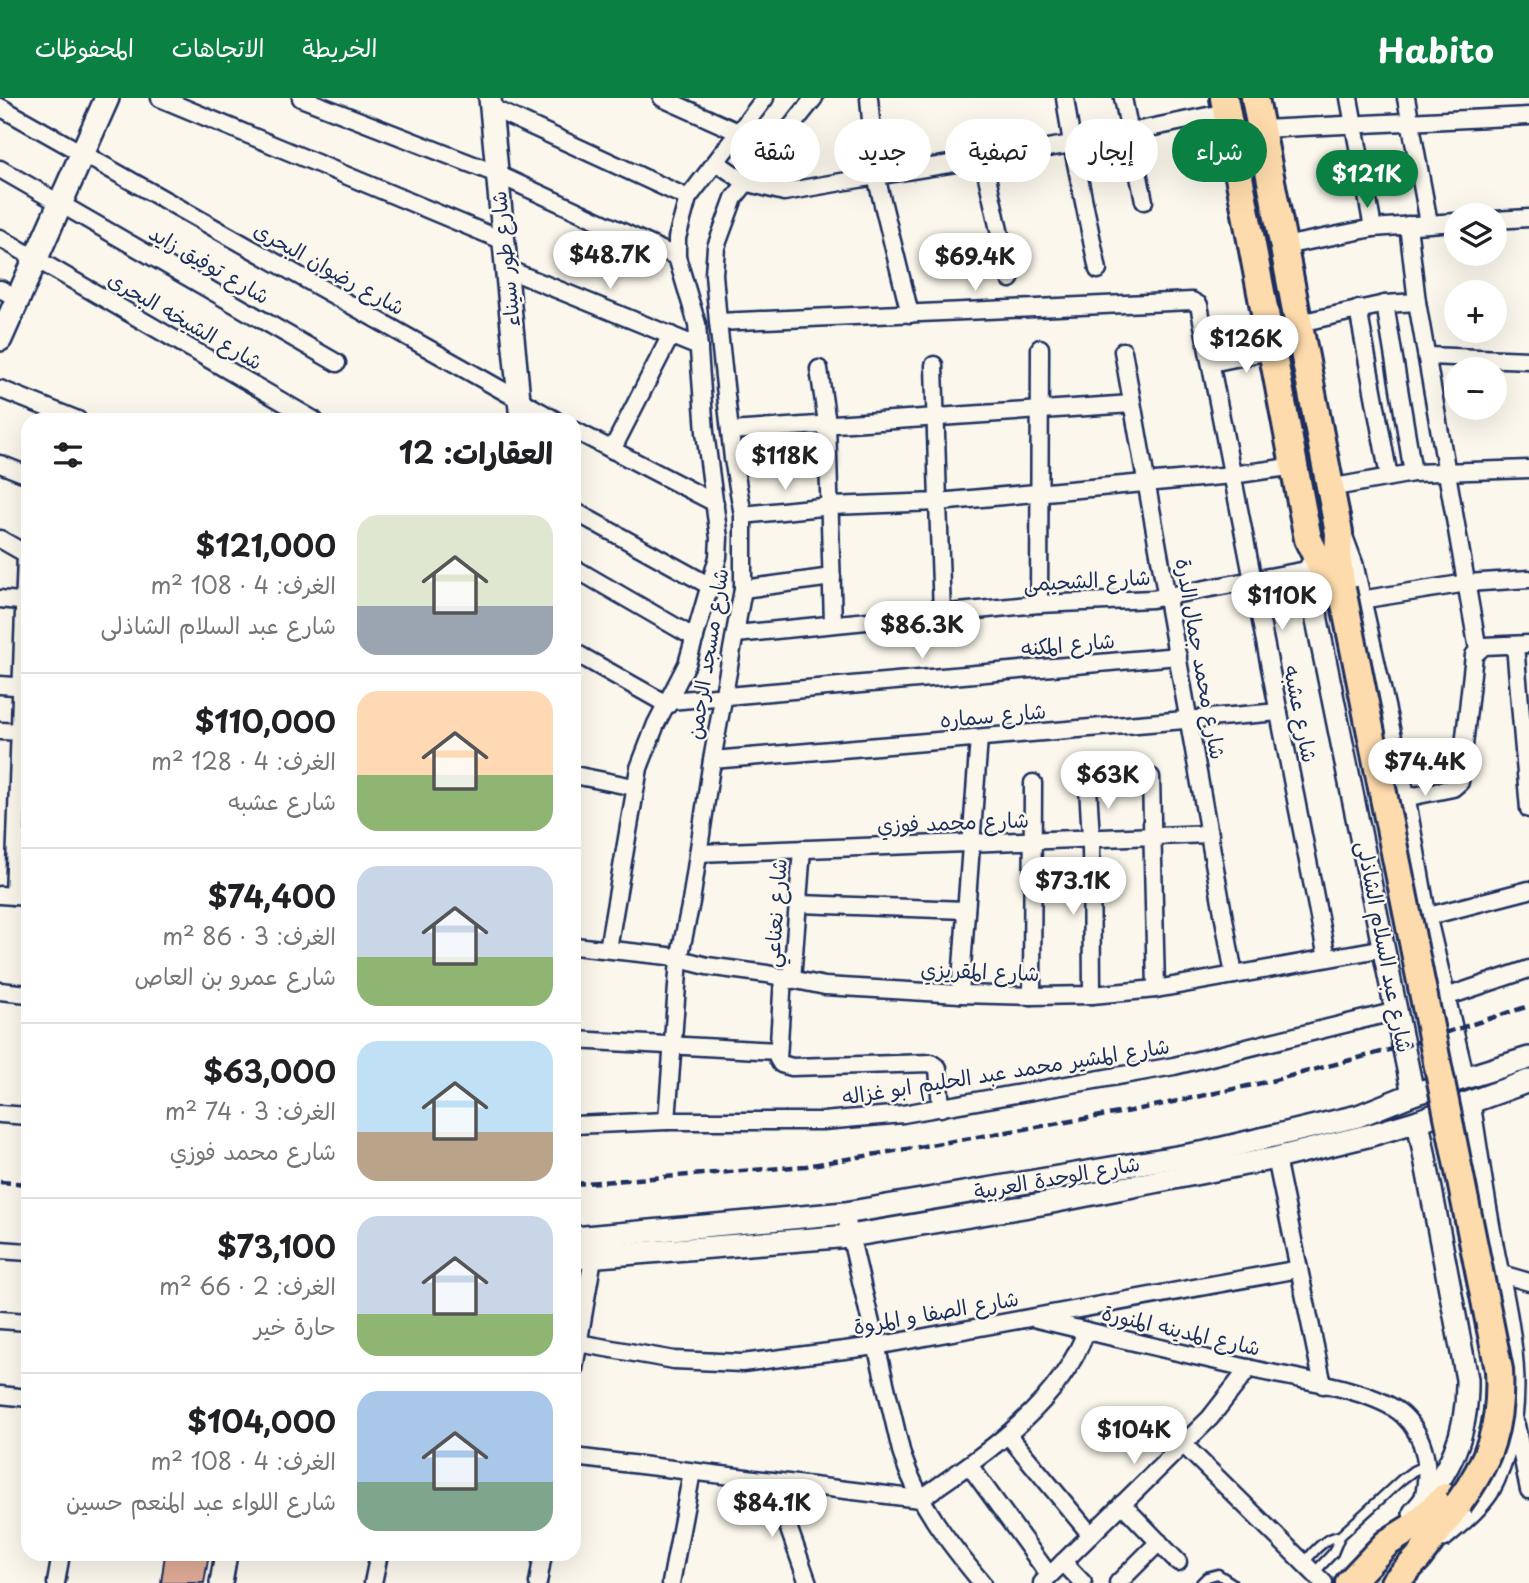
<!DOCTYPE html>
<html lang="ar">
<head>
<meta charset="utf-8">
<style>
  :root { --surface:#fff; --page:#f2f2f2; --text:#202124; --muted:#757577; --line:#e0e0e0; --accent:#0b8043 }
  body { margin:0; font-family:"Playpen Sans","Playpen Sans Arabic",sans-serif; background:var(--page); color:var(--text); direction:rtl; height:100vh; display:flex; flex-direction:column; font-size:26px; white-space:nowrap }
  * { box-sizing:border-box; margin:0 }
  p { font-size:23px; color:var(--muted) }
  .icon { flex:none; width:38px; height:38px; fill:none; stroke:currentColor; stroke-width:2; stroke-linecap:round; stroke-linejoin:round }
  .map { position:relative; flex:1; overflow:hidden; direction:ltr }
  .drawer { position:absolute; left:21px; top:315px; width:560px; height:1148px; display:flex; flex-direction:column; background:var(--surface); border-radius:21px; box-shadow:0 7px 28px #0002; direction:rtl }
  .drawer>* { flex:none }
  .hud { position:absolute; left:602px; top:21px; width:665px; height:63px; direction:rtl; display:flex; gap:14px }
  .buttons { position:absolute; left:1444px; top:105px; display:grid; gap:14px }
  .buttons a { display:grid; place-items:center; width:63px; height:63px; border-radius:50%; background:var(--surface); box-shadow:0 7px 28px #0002; font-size:35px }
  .price { position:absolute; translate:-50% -60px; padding:0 16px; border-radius:24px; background:#fff; color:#222; font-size:23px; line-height:46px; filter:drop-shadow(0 2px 4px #0008) }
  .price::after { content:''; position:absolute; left:50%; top:42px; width:21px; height:16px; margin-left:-10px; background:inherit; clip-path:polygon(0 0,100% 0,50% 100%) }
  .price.active { background:var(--accent); color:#fff }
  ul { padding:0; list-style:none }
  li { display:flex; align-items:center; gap:21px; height:175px; padding:0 28px }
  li+li { border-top:2px solid var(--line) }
  li span { display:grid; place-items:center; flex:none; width:196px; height:140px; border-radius:21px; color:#555 }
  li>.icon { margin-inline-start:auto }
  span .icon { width:84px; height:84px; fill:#fffc; stroke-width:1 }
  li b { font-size:30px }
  h2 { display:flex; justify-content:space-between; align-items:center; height:84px; padding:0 28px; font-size:30px }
  .pill { padding:0 24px; border-radius:32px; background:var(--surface); box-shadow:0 7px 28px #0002; font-size:24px; line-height:63px }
  .pill.active { background:var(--accent); color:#fff }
  header { display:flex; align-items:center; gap:42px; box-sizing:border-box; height:98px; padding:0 35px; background:var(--accent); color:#fff }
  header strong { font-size:33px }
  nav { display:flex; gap:38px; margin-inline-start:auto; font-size:24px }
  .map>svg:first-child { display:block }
  .building { fill:#dfaa95; stroke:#1b2f5e; stroke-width:2 }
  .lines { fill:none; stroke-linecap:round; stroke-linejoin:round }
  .service-casing { stroke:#1b2f5e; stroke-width:13 }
  .minor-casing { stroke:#1b2f5e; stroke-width:21 }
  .tertiary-casing { stroke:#1b2f5e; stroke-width:26 }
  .secondary-casing { stroke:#1b2f5e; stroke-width:28 }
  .primary-casing { stroke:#1b2f5e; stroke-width:32 }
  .service { stroke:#fbf7ec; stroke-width:8 }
  .minor { stroke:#fbf7ec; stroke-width:16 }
  .tertiary { stroke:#fbf7ec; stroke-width:21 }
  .secondary { stroke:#fbf7ec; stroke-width:23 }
  .primary { stroke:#fedbac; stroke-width:26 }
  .rail { stroke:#1b2f5e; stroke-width:4.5; stroke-dasharray:10 5; stroke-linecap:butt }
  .primary-bridge-casing { stroke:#1b2f5e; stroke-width:32; stroke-linecap:butt }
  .primary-bridge { stroke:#fedbac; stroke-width:26 }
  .labels { text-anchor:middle; stroke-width:5; stroke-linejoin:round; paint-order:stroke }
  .street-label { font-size:21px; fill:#1b2f5e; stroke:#fbf7ec }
</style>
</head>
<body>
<header>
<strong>Habito</strong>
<nav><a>الخريطة</a><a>الاتجاهات</a><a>المحفوظات</a></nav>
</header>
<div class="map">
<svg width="1529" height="1485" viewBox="0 0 1529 1485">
  <rect width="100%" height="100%" fill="#fbf7ec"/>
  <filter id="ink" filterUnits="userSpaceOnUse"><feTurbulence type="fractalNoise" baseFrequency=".0143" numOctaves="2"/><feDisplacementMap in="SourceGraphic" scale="14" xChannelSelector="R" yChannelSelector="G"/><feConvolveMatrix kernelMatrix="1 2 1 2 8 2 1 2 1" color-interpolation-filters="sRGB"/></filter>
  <g filter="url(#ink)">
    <polygon class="building" points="165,1456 184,1458 185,1456 209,1456 204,1485 161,1485"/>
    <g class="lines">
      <g class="service-casing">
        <g id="service">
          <path d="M1304,1465C1314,1453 1324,1440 1340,1438"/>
          <polyline points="1314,1475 1333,1455 1340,1438 1401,1382 1413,1373 1426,1367"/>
          <polyline points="1201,1485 1207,1479 1218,1476 1232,1485"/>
        </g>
      </g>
      <g class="minor-casing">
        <g id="minor">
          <polyline points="160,0 504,143"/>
          <polyline points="301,0 497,76 677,159"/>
          <polyline points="662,0 738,34"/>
          <polyline points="869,0 876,78 1072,46 1227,14"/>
          <polyline points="1065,0 1072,46 1098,172"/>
          <polyline points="1123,0 1144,103"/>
          <polyline points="1349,0 1373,130"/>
          <polyline points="1406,0 1429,125"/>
          <polyline points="0,9 555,322"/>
          <polyline points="490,9 688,100"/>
          <polyline points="1261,31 1529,18"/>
          <polyline points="983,61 1010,181"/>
          <polyline points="716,64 745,84 784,94 876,78 910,216"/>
          <polyline points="0,71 337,265"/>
          <polyline points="1494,122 1529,120"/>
          <polyline points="1408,127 1417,204 1478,552"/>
          <polyline points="0,140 314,322"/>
          <polyline points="1284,148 1373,130 1456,124"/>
          <polyline points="507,171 699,249"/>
          <polyline points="0,191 18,200"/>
          <polyline points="1385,206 1413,375"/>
          <polyline points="1358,211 1389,379"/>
          <polyline points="718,224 1192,203 1199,207 1327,860"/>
          <polyline points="1299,225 1385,206 1417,204"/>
          <polyline points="1123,253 1234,877"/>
          <polyline points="1428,258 1529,262"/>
          <polyline points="1211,265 1274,252"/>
          <polyline points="819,271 827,325 833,525"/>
          <polyline points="0,291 78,322"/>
          <polyline points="574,332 715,405"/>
          <polyline points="730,333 1132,306"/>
          <polyline points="612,352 671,237"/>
          <polyline points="0,366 28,377"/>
          <polyline points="1329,390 1413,375 1529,371"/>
          <polyline points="574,413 710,488"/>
          <polyline points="743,417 831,408 938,404 934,267"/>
          <polyline points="0,441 28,457"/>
          <polyline points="574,470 695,540"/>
          <polyline points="743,491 832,479"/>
          <polyline points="0,501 28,504"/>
          <polyline points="1360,502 1467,485 1529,481"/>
          <polyline points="1039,506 1040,250"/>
          <polyline points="942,515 938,404 1232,377 1296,368"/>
          <polyline points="736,536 1039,506 1152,501 1312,471"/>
          <polyline points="1515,547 1529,711"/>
          <polyline points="574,554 668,607"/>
          <polyline points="0,587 28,589"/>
          <polyline points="670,603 1178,558"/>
          <polyline points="0,633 28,634"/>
          <polyline points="712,662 1279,614"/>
          <polyline points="574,677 634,689"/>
          <polyline points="1151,679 1156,891"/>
          <polyline points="1088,688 1091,741 1092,897"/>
          <polyline points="1404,700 1453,690 1460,684 1474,557 1484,548 1529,546"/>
          <polyline points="698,755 1210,736"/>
          <polyline points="0,797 28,799"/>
          <polyline points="14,798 26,457"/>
          <polyline points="799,806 966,812"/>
          <polyline points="1425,819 1529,792"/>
          <polyline points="574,848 668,858 707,868 767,876 825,888 960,896 1032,898 1092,897 1156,891 1385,850"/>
          <polyline points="608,851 639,670 656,626 687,566 718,459 719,440 705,334 697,226 677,159 677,140 688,100 765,0"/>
          <polyline points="783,879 778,961 781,966 792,969 931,965 938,970 941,1010"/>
          <polyline points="792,882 802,751"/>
          <polyline points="0,893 28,896"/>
          <polyline points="960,896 979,640"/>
          <polyline points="1032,898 1033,685"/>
          <polyline points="1443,900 1529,871"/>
          <polyline points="574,942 778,953"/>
          <polyline points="0,1016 28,1018"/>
          <polyline points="667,1023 679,861 691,804 712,662 743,491 743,417 733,361 718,224 714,176 716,149 734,100 814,0"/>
          <polyline points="574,1027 667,1023 823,1023 903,1016 1174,968 1397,913"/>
          <polyline points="1276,1060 1323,1287"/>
          <path d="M845,1115L902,1357C919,1407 949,1445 982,1485"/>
          <polyline points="0,1152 28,1154"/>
          <polyline points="1498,1175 1529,1184"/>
          <path d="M1037,1221C1111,1239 1186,1256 1261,1273C1298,1281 1376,1292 1403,1317C1426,1339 1431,1371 1423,1401"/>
          <polyline points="0,1222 28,1224"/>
          <polyline points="578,1245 674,1262 742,1265 876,1248 1299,1171"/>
          <polyline points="574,1271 595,1148"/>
          <polyline points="0,1297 28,1300"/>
          <polyline points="1516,1327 1529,1392"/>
          <polyline points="1008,1337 1091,1437"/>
          <polyline points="1183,1346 1324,1485"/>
          <path d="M574,1359L920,1401C982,1358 1060,1307 1086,1233"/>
          <polyline points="969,1367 1049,1477"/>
          <polyline points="772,1383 808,1485"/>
          <polyline points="1122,1406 1178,1464"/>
          <polyline points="1063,1464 1083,1485"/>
          <polyline points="56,1485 61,1456"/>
          <polyline points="373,1485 379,1456"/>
          <polyline points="538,1485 543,1456"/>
          <polyline points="671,1485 692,1374"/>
          <polyline points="1042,1485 1210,1320 1249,1270"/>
          <polyline points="1118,1485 1159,1444"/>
        </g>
      </g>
      <g class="tertiary-casing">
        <g id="tertiary">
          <polyline points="490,0 521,322"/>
          <polyline points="1342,440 1352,467 1404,700 1425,819 1463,980"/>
          <polyline points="1311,468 1317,522 1413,996"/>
          <polyline points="574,1140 845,1115 1206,1054 1358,1018 1413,996 1529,960"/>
          <polyline points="574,1160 850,1138 1047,1105 1276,1060 1371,1037 1418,1023 1529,983"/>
          <path d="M1414,1415C1451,1373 1468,1337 1467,1281L1418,1023"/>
          <path d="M1443,1438C1459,1424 1476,1411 1488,1393C1529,1318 1511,1238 1494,1157C1484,1107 1477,1055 1469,1005"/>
          <polyline points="221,1485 226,1456"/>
        </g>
      </g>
      <g class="secondary-casing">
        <polyline id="secondary" points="0,241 107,0"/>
      </g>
      <g class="primary-casing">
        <g id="primary">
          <polyline points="1224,0 1308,441 1321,468 1328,496"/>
          <polyline points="1255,0 1339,435 1338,463 1342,491"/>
          <polyline points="1349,1485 1387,1445 1414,1428 1445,1399"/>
          <polyline points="1394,1485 1418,1460 1458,1406"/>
        </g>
      </g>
      <use href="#service" class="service"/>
      <use href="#minor" class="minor"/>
      <use href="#tertiary" class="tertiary"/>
      <use href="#secondary" class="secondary"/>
      <use href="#primary" class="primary"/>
      <g class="rail">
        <polyline points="0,1084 28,1086"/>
        <polyline points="574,1086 806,1068 1131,1013 1271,983 1404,948 1529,908"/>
      </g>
      <g class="primary-bridge-casing">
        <path id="primary-bridge" d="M1342,491L1499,1272C1502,1326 1490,1363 1458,1406"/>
      </g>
      <use href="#primary-bridge" class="primary-bridge"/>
    </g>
  </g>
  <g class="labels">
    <g class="street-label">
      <text transform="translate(506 161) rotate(-96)" y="7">شارع طور سيناء</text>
      <text transform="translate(209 167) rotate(30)" y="7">شارع توفيق زايد</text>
      <text transform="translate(329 171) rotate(29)" y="7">شارع رضوان البحرى</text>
      <text transform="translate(185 223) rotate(30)" y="7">شارع الشيخه البحرى</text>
      <text transform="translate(1087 483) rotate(-3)" y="7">شارع الشحيمى</text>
      <text transform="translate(1068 547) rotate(-5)" y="7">شارع المكنه</text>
      <text transform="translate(708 556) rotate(-81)" y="7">شارع مسجد الرحمن</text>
      <text transform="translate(1200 561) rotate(80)" y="7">شارع محمد جمال الدرة</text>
      <text transform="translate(1300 616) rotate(79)" y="7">شارع عشبه</text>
      <text transform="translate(993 618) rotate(-5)" y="7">شارع سماره</text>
      <text transform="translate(953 725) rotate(-2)" y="7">شارع محمد فوزي</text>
      <text transform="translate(776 815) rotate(-86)" y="7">شارع نعناعي</text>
      <text transform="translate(1384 849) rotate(79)" y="7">شارع عبد السلام الشاذلى</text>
      <text transform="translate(980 874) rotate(2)" y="7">شارع المقريزي</text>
      <text transform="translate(1006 974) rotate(-9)" y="7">شارع المشير محمد عبد الحليم ابو غزاله</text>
      <text transform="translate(1057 1080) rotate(-10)" y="7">شارع الوحدة العربية</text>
      <text transform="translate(936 1215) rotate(-10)" y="7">شارع الصفا و المروة</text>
      <text transform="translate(1181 1233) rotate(13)" y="7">شارع المدينه المنورة</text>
    </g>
  </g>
</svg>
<div class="buttons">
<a><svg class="icon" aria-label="layers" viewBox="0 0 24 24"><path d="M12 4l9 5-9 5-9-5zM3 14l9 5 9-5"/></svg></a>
<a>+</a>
<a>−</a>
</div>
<b class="price active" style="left:1367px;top:112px">$121K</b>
<b class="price" style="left:610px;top:193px">$48.7K</b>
<b class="price" style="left:975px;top:195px">$69.4K</b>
<b class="price" style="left:1246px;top:277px">$126K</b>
<b class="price" style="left:785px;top:394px">$118K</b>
<b class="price" style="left:1282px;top:534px">$110K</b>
<b class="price" style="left:922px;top:563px">$86.3K</b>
<b class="price" style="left:1425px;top:700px">$74.4K</b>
<b class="price" style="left:1108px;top:713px">$63K</b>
<b class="price" style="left:1073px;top:819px">$73.1K</b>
<b class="price" style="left:1134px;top:1368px">$104K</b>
<b class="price" style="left:772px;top:1441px">$84.1K</b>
<div class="hud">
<a class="pill active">شراء</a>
<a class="pill">إيجار</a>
<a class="pill">تصفية</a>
<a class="pill">جديد</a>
<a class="pill">شقة</a>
</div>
<section class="drawer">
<h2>العقارات: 12<svg class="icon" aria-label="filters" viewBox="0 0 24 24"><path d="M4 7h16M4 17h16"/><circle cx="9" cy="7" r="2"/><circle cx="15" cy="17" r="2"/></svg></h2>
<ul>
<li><span style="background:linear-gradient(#dfe7d0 65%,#9aa5b1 0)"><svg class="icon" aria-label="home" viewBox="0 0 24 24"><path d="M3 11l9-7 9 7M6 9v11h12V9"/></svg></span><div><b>$121,000</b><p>الغرف: 4 · 108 m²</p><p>شارع عبد السلام الشاذلى</p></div></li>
<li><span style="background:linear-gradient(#ffd9b3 60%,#8fb573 0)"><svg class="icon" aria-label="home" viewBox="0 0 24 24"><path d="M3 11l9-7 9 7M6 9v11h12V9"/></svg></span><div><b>$110,000</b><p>الغرف: 4 · 128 m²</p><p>شارع عشبه</p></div></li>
<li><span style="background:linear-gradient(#c9d6e8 65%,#8fb573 0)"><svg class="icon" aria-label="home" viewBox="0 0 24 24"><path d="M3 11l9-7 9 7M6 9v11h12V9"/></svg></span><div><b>$74,400</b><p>الغرف: 3 · 86 m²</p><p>شارع عمرو بن العاص</p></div></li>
<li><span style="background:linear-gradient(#bfe0f5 65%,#b9a48a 0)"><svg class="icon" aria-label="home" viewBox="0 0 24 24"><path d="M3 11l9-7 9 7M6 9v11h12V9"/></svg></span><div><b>$63,000</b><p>الغرف: 3 · 74 m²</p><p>شارع محمد فوزي</p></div></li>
<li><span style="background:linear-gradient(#c9d6e8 70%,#8fb573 0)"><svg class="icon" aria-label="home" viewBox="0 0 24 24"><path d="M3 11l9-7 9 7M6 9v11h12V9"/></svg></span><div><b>$73,100</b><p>الغرف: 2 · 66 m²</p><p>حارة خير</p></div></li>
<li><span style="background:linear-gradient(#a9c7e8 65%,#7fa58c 0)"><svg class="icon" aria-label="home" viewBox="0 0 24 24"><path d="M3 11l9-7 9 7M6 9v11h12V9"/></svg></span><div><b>$104,000</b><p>الغرف: 4 · 108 m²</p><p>شارع اللواء عبد المنعم حسين</p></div></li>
</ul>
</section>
</div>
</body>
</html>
